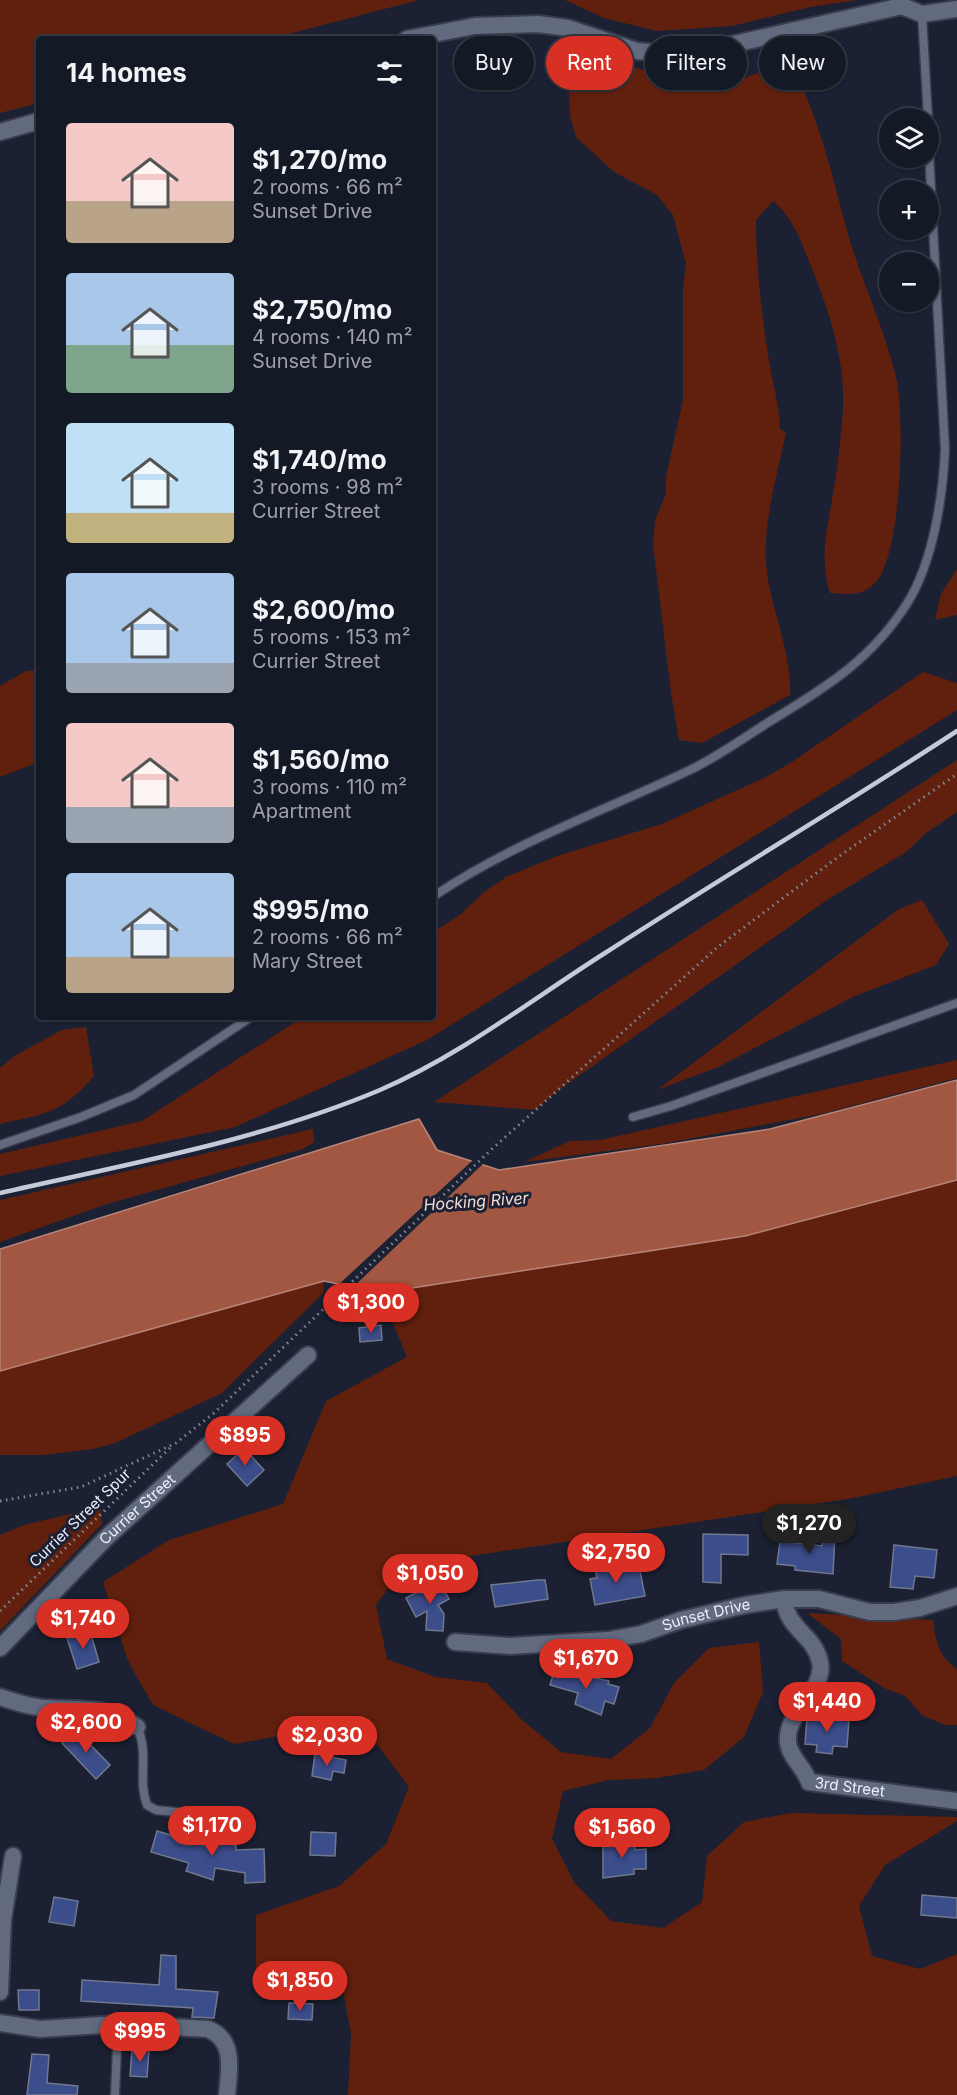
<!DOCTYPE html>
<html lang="en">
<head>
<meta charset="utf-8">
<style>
  :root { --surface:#141926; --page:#212632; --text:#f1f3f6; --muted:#9da0a7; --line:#333843; --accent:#d93025 }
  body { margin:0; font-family:Inter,sans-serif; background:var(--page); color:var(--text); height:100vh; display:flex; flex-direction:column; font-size:22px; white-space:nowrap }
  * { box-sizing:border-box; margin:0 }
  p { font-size:20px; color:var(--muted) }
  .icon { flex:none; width:33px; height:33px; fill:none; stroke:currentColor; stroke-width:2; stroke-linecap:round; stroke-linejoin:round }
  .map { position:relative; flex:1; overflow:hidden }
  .drawer { position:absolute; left:36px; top:36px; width:400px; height:984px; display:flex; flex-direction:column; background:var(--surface); border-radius:6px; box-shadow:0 2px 4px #0004,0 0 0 2px var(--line) }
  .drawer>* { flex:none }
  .banner { position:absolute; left:454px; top:36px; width:412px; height:54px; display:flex; gap:12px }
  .fabs { position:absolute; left:879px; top:108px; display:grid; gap:12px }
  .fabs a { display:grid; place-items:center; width:60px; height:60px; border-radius:50%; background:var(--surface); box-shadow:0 2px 4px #0004,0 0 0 2px var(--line); font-size:30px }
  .price { position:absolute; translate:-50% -51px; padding:0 14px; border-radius:21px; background:var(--accent); color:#fff; font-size:20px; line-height:39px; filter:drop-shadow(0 2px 3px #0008) }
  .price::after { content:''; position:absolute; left:50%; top:36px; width:18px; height:14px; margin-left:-9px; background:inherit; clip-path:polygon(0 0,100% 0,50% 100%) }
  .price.active { background:#222; color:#fff }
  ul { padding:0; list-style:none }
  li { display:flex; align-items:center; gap:18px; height:150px; padding:0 30px }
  li span { display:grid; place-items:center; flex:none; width:168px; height:120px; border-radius:6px; color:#555 }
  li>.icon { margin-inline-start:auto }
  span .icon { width:72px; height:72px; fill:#fffc; stroke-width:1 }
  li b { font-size:26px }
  h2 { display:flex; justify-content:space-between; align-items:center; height:72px; padding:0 30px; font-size:26px }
  .tag { padding:0 21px; border-radius:27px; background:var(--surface); box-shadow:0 2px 4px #0004,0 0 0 2px var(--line); font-size:21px; line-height:54px }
  .tag.active { background:var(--accent); color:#fff }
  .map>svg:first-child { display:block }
  .green { fill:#60200d }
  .water { fill:#a25742; stroke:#b8857a; stroke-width:1.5 }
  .pier { fill:#1b2133 }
  .building { fill:#3c4d8b; stroke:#70788e; stroke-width:1.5 }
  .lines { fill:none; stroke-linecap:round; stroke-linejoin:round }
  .lane-casing { stroke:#383c4c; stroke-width:11 }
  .street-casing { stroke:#383c4c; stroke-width:20 }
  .path { stroke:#828796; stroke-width:3; stroke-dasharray:1.5 4.5; stroke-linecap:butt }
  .lane { stroke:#626a7f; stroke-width:8 }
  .street { stroke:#626a7f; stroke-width:16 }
  .rail { stroke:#c5cad8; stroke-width:4.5 }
  .labels { text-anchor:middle; stroke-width:6; stroke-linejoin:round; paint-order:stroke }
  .street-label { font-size:15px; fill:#eaeffb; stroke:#1b2133 }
  .water-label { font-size:16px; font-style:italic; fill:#f2dbd5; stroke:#1b2133 }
</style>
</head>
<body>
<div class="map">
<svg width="957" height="2095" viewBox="0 0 957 2095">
  <rect width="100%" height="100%" fill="#1b2133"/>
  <g class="green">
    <polygon points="0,0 419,0 269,39 39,39 39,103 0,113"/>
    <polygon points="565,0 858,0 810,7 732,26 657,31 604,18"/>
    <path d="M590,43L597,59L704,84L729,83L779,66C786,71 796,76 800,83C822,127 837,196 851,244C865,289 885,331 896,377C905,415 902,553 876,582C863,597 846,594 830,593C819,555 827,532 833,494C837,470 840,446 842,422C848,369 832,319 813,271C802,245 795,219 773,201L756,220C756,265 761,310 768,355C772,380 779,403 780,429L786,432C778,474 763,520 766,564C770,609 792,650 790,695L702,743L679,740L671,693L653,544L655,521L666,493V477L683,400V289L686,264L673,215L657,195L614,172L576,137L570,116L569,91L574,64Z"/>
    <polygon points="957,569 957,615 935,620 941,594"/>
    <polygon points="39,670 39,762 0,777 0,686 26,671"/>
    <polygon points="923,672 957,683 957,710 427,1040 235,1127 0,1176 0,1154 142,1121 303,1017 434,1017 434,932 461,914 483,893 506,877 557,856 662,824 764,778 789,764"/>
    <polygon points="957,760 957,812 926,833 906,852 827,900 559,1090 535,1110 434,1102"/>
    <polygon points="922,900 949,944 936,965 855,996 718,1067 657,1090 899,909"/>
    <path d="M86,1027L94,1076C61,1114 47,1113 0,1124V1068L16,1055L62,1030Z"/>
    <polygon points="957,1060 957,1078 821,1114 667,1143 524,1162 570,1141 600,1140"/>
    <polygon points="313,1129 314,1142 303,1149 107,1204 0,1242 0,1200"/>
    <polygon points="957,1180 957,1476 848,1499 405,1566 376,1605 387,1659 435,1677 487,1683 522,1720 561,1752 611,1759 650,1728 674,1683 709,1648 759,1642 763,1692 744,1737 704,1770 657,1778 609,1780 563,1791 552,1839 574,1882 611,1921 663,1928 702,1902 707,1856 744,1822 791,1813 957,1817 957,1821 885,1865 859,1906 872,1956 920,1969 957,1954 957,2095 348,2095 351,2033 340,1974 256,1979 256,1915 339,1886 386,1844 409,1787 360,1722 234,1744 153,1705 128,1661 103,1582 169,1540 283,1504 326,1401 407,1357 380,1293 745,1236"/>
    <polygon points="324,1281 323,1293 222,1393 115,1443 93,1449 43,1455 0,1455 0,1371"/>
    <polygon points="100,1507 102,1524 0,1631 0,1535 24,1525"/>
    <path d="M807,1613L933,1620C936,1642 938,1656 957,1669V1725H945L922,1715L905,1696L884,1688L842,1661L841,1639Z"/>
  </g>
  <polygon class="water" points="957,1080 957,1180 745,1236 380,1293 324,1281 0,1371 0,1249 419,1119 437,1150 499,1170 770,1129"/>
  <polygon class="pier" points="474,1159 485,1162 350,1290 336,1287"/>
  <g class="building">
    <polygon points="381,1325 382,1340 360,1342 359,1328"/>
    <polygon points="244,1448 264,1470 247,1486 227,1464"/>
    <polygon points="823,1532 835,1534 833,1574 795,1570 795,1566 777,1564 780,1541 822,1546"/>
    <polygon points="703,1534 748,1535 748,1555 721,1554 721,1583 703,1582"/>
    <polygon points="894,1545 937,1550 934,1578 915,1576 913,1589 890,1587"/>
    <polygon points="614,1560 616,1571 639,1566 645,1596 595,1605 590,1579 597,1578 595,1568 601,1567 600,1563"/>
    <polygon points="438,1580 449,1599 438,1605 444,1614 443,1631 426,1630 427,1611 416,1617 406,1598"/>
    <polygon points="537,1580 545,1580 548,1599 495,1607 491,1585"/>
    <polygon points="90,1631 99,1662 77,1669 67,1638"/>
    <polygon points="555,1669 609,1681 608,1684 619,1687 614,1704 605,1701 601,1715 575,1704 578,1693 550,1685"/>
    <polygon points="807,1717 849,1719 847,1747 833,1746 832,1754 816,1752 817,1745 805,1744"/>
    <polygon points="76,1730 110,1765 96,1779 62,1743"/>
    <polygon points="315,1754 346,1760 344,1773 333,1771 331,1780 312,1776"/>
    <polygon points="611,1815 612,1838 591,1839 590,1816"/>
    <polygon points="157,1831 205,1845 205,1840 236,1845 236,1850 264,1849 265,1882 245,1883 245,1873 215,1868 213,1880 186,1871 189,1863 151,1852"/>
    <polygon points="311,1832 336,1833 335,1856 310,1855"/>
    <polygon points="603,1841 627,1841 627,1846 635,1846 635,1850 646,1849 646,1869 634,1869 634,1874 603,1878"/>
    <polygon points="922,1895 957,1898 957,1918 921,1915"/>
    <polygon points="54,1897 78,1901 74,1926 49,1922"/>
    <polygon points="161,1955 176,1956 176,1989 218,1992 214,2018 192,2017 193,2008 81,2001 82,1980 159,1985"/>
    <polygon points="18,1990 39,1990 39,2010 19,2010"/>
    <polygon points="289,2003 313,2004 312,2020 288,2019"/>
    <polygon points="132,2049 149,2050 147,2077 130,2076"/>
    <polygon points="32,2054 49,2055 47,2083 78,2086 77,2095 27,2095"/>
  </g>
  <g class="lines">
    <g class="lane-casing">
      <g id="lane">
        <polyline points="922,14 928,118"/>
        <path d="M434,896C514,842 604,811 690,770C719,756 745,737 772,720C827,687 873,658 908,602C933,561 943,497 945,449L928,133"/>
        <polyline points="633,1117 671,1106 957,1003"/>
        <polyline points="0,1145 81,1117 134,1095 251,1017"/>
        <path d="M137,1727C150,1755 137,1778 147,1805L156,1810L246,1819"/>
        <polyline points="115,2095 118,2024"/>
      </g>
    </g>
    <g class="street-casing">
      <g id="street">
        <polyline points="407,39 475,26 538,24 568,28 637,51 673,54 716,48 902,6 922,14 957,9"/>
        <polyline points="0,132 39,121"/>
        <path id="s1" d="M784,1599C787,1630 814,1634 820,1662C826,1690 785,1712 788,1742C789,1757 805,1768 809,1782L957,1801"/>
        <path id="s2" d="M455,1642L510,1646L608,1640L641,1634L681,1620L745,1605L784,1599H819L870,1612H894L920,1608L957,1596"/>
        <path id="s3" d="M0,1648L107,1537L308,1355"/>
        <path d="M0,1697C15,1702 30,1707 46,1708C83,1710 105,1705 137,1727"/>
        <polyline points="0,1992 3,1920 13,1856"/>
        <path d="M0,2023L40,2029L118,2024L208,2029C236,2040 229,2071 227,2095"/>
      </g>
    </g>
    <g class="path">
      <polyline points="0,1501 81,1487 176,1443 214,1413 493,1148 719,946 838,857 957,774"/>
      <polyline points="0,1611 172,1446"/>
    </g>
    <use href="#lane" class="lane"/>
    <use href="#street" class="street"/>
    <path class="rail" d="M0,1193C127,1164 259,1141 380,1090C461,1055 531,1000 605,953C722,877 841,807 957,731"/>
  </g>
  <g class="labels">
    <g class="street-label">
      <text dy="5" stroke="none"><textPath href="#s3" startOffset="195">Currier Street</textPath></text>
      <text transform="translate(80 1518) rotate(-44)" y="5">Currier Street Spur</text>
      <text dy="5" stroke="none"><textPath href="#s2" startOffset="255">Sunset Drive</textPath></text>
      <text dy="5" stroke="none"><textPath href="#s1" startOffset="249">3rd Street</textPath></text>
    </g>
    <g class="water-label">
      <text transform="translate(476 1201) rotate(-4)" y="6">Hocking River</text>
    </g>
  </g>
</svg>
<div class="fabs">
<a><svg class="icon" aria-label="layers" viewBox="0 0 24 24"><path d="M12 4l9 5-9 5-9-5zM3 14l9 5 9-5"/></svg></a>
<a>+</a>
<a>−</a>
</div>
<b class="price" style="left:371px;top:1334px">$1,300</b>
<b class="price" style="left:245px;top:1467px">$895</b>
<b class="price active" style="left:809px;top:1555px">$1,270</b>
<b class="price" style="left:616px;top:1584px">$2,750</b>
<b class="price" style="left:430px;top:1605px">$1,050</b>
<b class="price" style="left:83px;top:1650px">$1,740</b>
<b class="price" style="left:586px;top:1690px">$1,670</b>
<b class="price" style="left:827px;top:1733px">$1,440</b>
<b class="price" style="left:86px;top:1754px">$2,600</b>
<b class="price" style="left:327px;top:1767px">$2,030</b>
<b class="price" style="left:212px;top:1857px">$1,170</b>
<b class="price" style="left:622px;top:1859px">$1,560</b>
<b class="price" style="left:300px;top:2012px">$1,850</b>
<b class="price" style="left:140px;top:2063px">$995</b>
<div class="banner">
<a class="tag">Buy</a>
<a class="tag active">Rent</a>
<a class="tag">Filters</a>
<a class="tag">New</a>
</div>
<section class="drawer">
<h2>14 homes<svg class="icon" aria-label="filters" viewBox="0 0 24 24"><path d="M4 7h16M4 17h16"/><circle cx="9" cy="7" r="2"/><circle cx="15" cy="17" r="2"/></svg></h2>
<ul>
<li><span style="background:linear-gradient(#f6c9c9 65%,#b9a48a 0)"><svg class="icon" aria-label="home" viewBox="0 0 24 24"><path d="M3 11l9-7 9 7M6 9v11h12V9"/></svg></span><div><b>$1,270/mo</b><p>2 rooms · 66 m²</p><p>Sunset Drive</p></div></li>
<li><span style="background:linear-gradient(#a9c7e8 60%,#7fa58c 0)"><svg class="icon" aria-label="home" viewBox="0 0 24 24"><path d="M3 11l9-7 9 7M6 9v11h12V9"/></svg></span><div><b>$2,750/mo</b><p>4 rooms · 140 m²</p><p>Sunset Drive</p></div></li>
<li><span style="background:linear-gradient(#bfe0f5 75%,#c2b280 0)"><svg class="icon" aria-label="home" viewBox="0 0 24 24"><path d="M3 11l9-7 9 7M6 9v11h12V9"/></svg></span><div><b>$1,740/mo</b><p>3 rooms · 98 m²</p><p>Currier Street</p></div></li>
<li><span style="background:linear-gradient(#a9c7e8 75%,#9aa5b1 0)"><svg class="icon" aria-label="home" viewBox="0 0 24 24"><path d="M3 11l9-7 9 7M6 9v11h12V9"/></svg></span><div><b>$2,600/mo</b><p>5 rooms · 153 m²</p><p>Currier Street</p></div></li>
<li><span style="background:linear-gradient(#f6c9c9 70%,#9aa5b1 0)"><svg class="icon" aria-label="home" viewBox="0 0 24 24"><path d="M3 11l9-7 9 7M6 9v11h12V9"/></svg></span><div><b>$1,560/mo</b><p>3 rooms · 110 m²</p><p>Apartment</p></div></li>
<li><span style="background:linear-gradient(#a9c7e8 70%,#b9a48a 0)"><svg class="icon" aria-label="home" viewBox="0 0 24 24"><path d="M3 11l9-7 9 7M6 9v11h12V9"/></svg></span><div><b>$995/mo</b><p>2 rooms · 66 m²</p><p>Mary Street</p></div></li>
</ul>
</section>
</div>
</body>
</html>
